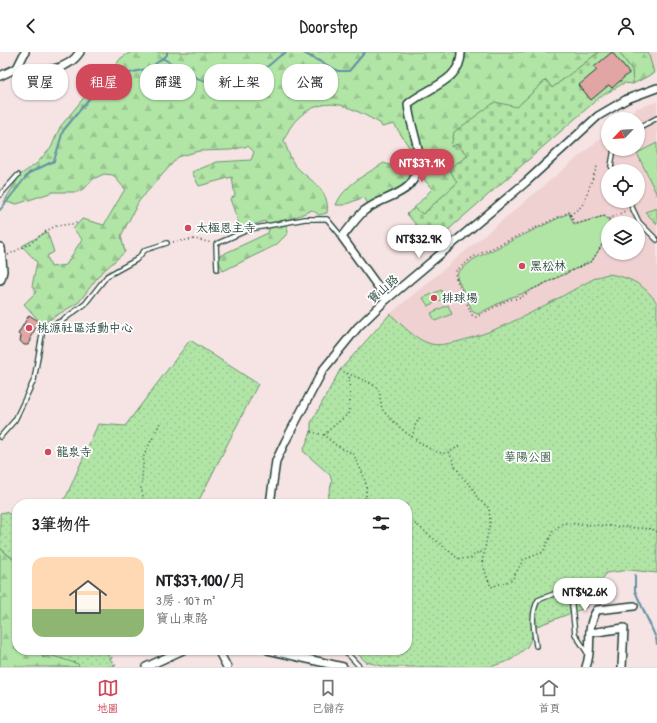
<!DOCTYPE html>
<html lang="zh-TW">
<head>
<meta charset="utf-8">
<style>
  :root { --surface:#fff; --page:#f6f6f6; --text:#202124; --muted:#757577; --line:#e0e0e0; --accent:#d1495b }
  body { margin:0; font-family:"Patrick Hand","LXGW WenKai TC",sans-serif; background:var(--page); color:var(--text); height:100vh; display:flex; flex-direction:column; font-size:15px; white-space:nowrap }
  * { box-sizing:border-box; margin:0 }
  p { font-size:13px; color:var(--muted) }
  .icon { flex:none; width:22px; height:22px; fill:none; stroke:currentColor; stroke-width:2; stroke-linecap:round; stroke-linejoin:round }
  .map { position:relative; flex:1; overflow:hidden }
  .sheet { position:absolute; left:12px; top:447px; width:400px; height:156px; display:flex; flex-direction:column; background:var(--surface); border-radius:16px; box-shadow:0 1px 3px #0004 }
  .sheet>* { flex:none }
  .guide { position:absolute; left:12px; top:12px; width:400px; height:36px; display:flex; gap:8px }
  .needle { width:26px; rotate:245deg }
  .fabs { position:absolute; left:601px; top:60px; display:grid; gap:8px }
  .fabs a { display:grid; place-items:center; width:44px; height:44px; border-radius:50%; background:var(--surface); box-shadow:0 1px 3px #0004; font-size:20px }
  .price { position:absolute; translate:-50% -34px; padding:0 9px; border-radius:14px; background:#fff; color:#222; font-size:13px; line-height:26px; filter:drop-shadow(0 1px 2px #0008) }
  .price::after { content:''; position:absolute; left:50%; top:24px; width:12px; height:9px; margin-left:-6px; background:inherit; clip-path:polygon(0 0,100% 0,50% 100%) }
  .price.active { background:var(--accent); color:#fff }
  ul { padding:0; list-style:none }
  li { display:flex; align-items:center; gap:12px; height:100px; padding:0 20px }
  li span { display:grid; place-items:center; flex:none; width:112px; height:80px; border-radius:12px; color:#555 }
  li>.icon { margin-inline-start:auto }
  span .icon { width:48px; height:48px; fill:#fffc; stroke-width:1 }
  li b { font-size:17px }
  h2 { display:flex; justify-content:space-between; align-items:center; height:48px; padding:0 20px; font-size:17px }
  .tag { padding:0 14px; border-radius:16px; background:var(--surface); box-shadow:0 1px 3px #0004; font-size:14px; line-height:36px }
  .tag.active { background:var(--accent); color:#fff }
  header { display:flex; justify-content:space-between; align-items:center; height:52px; padding:0 20px; background:var(--surface); font-size:18px; font-weight:600 }
  .menu { display:flex; justify-content:space-around; align-items:center; height:56px; border-top:1px solid var(--line); background:var(--surface); font-size:11px; color:var(--muted) }
  .menu a { display:grid; justify-items:center; gap:2px }
  .menu .active { color:var(--accent) }
  .map>svg:first-child { display:block }
  .built { fill:#f0d1d1; fill-rule:evenodd }
  .green { fill:url(#green-dots); stroke:#68916d }
  .forest { fill:url(#forest-firs); stroke:#68916d }
  .cemetery { fill:url(#cemetery-stones); stroke:#68916d }
  .pitch { fill:#b1e5a6; stroke:#68916d }
  .lines { fill:none; stroke-linecap:round; stroke-linejoin:round }
  .stream { stroke:#6390a4; stroke-width:2 }
  .building { fill:#e1a6a4; stroke:#1f3d34 }
  .lane-casing { stroke:#1f3d34; stroke-width:6 }
  .street-casing { stroke:#1f3d34; stroke-width:10 }
  .secondary-casing { stroke:#1f3d34; stroke-width:12 }
  .path { stroke:#1f3d34; stroke-width:1.5; stroke-dasharray:1 3; stroke-linecap:butt }
  .lane { stroke:#fff; stroke-width:3.5 }
  .street { stroke:#fff; stroke-width:7 }
  .secondary { stroke:#fff; stroke-width:9 }
  .poi-dot { fill:#d1495b; stroke:#fff; stroke-width:1.5 }
  .labels { text-anchor:middle; stroke-width:3.5; stroke-linejoin:round; paint-order:stroke }
  .poi-label { font-size:12px; fill:#1f3d34; stroke:#fff; text-anchor:start }
  .street-label { font-size:12px; fill:#1f3d34; stroke:#fff }
  .park-label { font-size:12px; fill:#3c5f4b; stroke:#fff }
</style>
</head>
<body>
<header><svg class="icon" aria-label="back" viewBox="0 0 24 24"><path d="M15 5l-7 7 7 7"/></svg>Doorstep<svg class="icon" aria-label="person" viewBox="0 0 24 24"><circle cx="12" cy="8" r="4"/><path d="M4 21q1-7 8-7t8 7"/></svg></header>
<div class="map">
<svg width="657" height="615" viewBox="0 0 657 615">
  <defs>
    <pattern id="green-dots" width="8" height="8" patternUnits="userSpaceOnUse"><rect width="8" height="8" fill="#b1e5a6"/><path d="M2 2h.1M6 6h.1" fill="none" stroke="#98c590" stroke-width="1.8" stroke-linecap="round"/></pattern>
    <pattern id="forest-firs" width="22" height="20" patternUnits="userSpaceOnUse"><rect width="22" height="20" fill="#b1e5a6"/><path d="M5 1l3.5 6h-7zM16 11l3.5 6h-7z" fill="#98c590"/></pattern>
    <pattern id="cemetery-stones" width="16" height="16" patternUnits="userSpaceOnUse"><rect width="16" height="16" fill="#b1e5a6"/><path d="M2 7V4a2 2 0 0 1 4 0v3zM10 15v-3a2 2 0 0 1 4 0v3z" fill="#98c590"/></pattern>
  </defs>
  <rect width="100%" height="100%" fill="#f6e4e4"/>
  <filter id="ink" filterUnits="userSpaceOnUse"><feTurbulence type="fractalNoise" baseFrequency=".025" numOctaves="2"/><feDisplacementMap in="SourceGraphic" scale="8" xChannelSelector="R" yChannelSelector="G"/><feConvolveMatrix kernelMatrix="1 2 1 2 8 2 1 2 1" color-interpolation-filters="sRGB"/></filter>
  <g filter="url(#ink)">
    <g class="built">
      <polygon points="648,0 657,0 657,20 654,21"/>
      <path d="M657,50V251L649,240L608,222L597,225L514,269L477,285L433,293L422,289L390,262L608,80V97H638V67H624L637,56ZM608,119H638V149H608ZM608,171H638V201H608Z"/>
    </g>
    <g class="green">
      <polygon points="657,156 657,172 645,160"/>
      <path d="M608,222C630,225 645,233 657,251V521L630,518L606,521L587,555L537,574L527,595L511,608L490,615H386L366,610L354,598H407V452H326L332,430L330,423L303,399L311,380V371L340,318L390,262C402,272 415,288 431,292C439,294 448,291 456,290C506,278 552,249 597,225Z"/>
      <polygon points="190,288 258,332 197,452 56,452 66,445 98,372 125,374"/>
      <polygon points="6,460 17,467 17,519 16,509 0,496 0,461"/>
      <polygon points="40,598 105,598 115,615 49,615"/>
    </g>
    <g class="forest">
      <path d="M131,0H599L552,36L546,28L517,55L451,94L457,92L468,104L457,131L423,162L414,156L432,137L424,127V115L413,128L372,151L368,152L364,145L344,153H336C344,133 366,122 384,111C395,115 401,117 411,110L413,101L394,72L382,75L380,71C368,65 353,56 340,53C314,48 291,66 284,89C287,96 290,106 294,112C307,128 331,136 327,161L319,163L312,158L286,169L288,181L276,193L223,219L217,205L268,181L269,177L265,169L241,177L230,147L235,144L232,125L199,134L192,120L217,110L251,108L254,100L248,94L231,98L199,99L178,105L139,149L121,184L125,200L100,222L79,250L42,272L24,252L36,240L32,234L37,210L22,194L47,180L54,200L47,204L51,215L66,213L82,187L73,177L82,167L104,173L125,137L113,123L104,122L93,127L85,136L77,140H53L17,152L4,150L20,123L36,112L51,96L60,75L95,32L106,25L121,6Z"/>
      <polygon points="619,0 648,0 654,21 633,32 632,18"/>
      <polygon points="0,496 16,510 17,598 39,598 43,606 50,603 78,612 79,615 0,615"/>
    </g>
    <polygon class="cemetery" points="599,0 619,0 632,18 633,32 624,31 600,45 432,192 407,162 414,156 423,162 457,131 449,116 468,104 457,92 451,95 454,80 495,50 517,55 546,28 552,36"/>
    <g class="pitch">
      <polygon points="657,91 657,143 637,101"/>
      <polygon points="569,161 574,173 604,164 610,169 602,193 592,209 527,240 509,246 478,262 473,260 457,226 458,220 474,207"/>
      <polygon points="441,238 445,246 428,254 423,246"/>
      <polygon points="448,253 452,262 435,269 431,261"/>
    </g>
    <g class="lines">
      <g class="stream">
        <polyline points="302,0 338,19 349,19 365,0"/>
        <polyline points="162,6 201,28 214,30 231,37 254,26 281,3 287,0"/>
        <polyline points="0,158 29,121 54,109 63,79 105,27 150,16 167,3 167,0"/>
        <polyline points="635,523 635,539 656,586 657,592"/>
      </g>
    </g>
    <g class="building">
      <polygon points="612,0 629,21 612,36 609,33 591,48 579,33 597,18 594,15"/>
      <polygon points="29,263 40,270 31,284 31,289 28,293 24,293 20,289 21,284 18,282"/>
    </g>
    <g class="lines">
      <g class="lane-casing">
        <g id="lane">
          <polyline points="638,76 657,66"/>
          <polyline points="614,119 611,114 614,97"/>
          <polyline points="0,143 18,123"/>
          <polyline points="629,149 639,170 657,188"/>
          <polyline points="217,217 216,192 250,177 305,167 327,167 342,185"/>
          <polyline points="0,385 15,368 34,328 43,277 63,268 85,252 107,224 136,208 145,198 167,191"/>
          <path d="M536,594C534,578 530,563 538,548L567,537L571,544L575,582L588,602"/>
          <polyline points="344,598 360,615"/>
        </g>
      </g>
      <g class="street-casing">
        <g id="street">
          <path d="M17,16C40,20 66,21 80,0"/>
          <polyline points="0,24 17,16 25,0"/>
          <path d="M387,247L342,185C349,177 356,166 364,159C388,140 417,146 419,106C419,93 409,69 408,52C426,36 462,29 461,0"/>
          <polyline points="270,452 276,409 285,390 323,318 358,275 387,247 526,130 598,64 627,47 657,36"/>
          <polyline points="590,581 624,576 622,615"/>
          <polyline points="218,598 227,615"/>
          <polyline points="268,598 343,615"/>
          <polyline points="146,615 183,598"/>
          <path d="M586,615C594,594 584,579 597,558L634,554"/>
        </g>
      </g>
      <g class="secondary-casing">
        <polyline id="secondary" points="0,196 2,219 0,227"/>
      </g>
      <g class="path">
        <polyline points="570,163 582,154 598,112"/>
        <polyline points="609,167 627,158"/>
        <polyline points="608,174 602,193 592,209 533,237 520,246 508,248 476,265 472,263 455,224 456,219 473,205 569,160 575,172 604,164 609,167 609,171"/>
        <polyline points="173,190 195,187 212,191"/>
        <polyline points="8,203 31,191 46,179 56,174 78,171"/>
        <path d="M340,318C348,322 371,330 376,335C382,341 379,351 383,358C391,370 432,404 445,401C450,401 455,396 459,394"/>
        <polyline points="311,380 324,383 334,392 353,402 363,422 366,433 366,444 373,452"/>
        <polyline points="324,383 330,377 348,362 350,348 349,323"/>
        <polyline points="412,385 416,371 420,365"/>
        <polyline points="449,400 455,414 463,426 472,435 478,447 489,456 490,470 482,511 491,535 512,528 523,508 543,500 553,479 563,471 652,477 657,480"/>
        <polyline points="145,452 141,436 144,403 161,369"/>
        <polyline points="359,452 366,445"/>
        <polyline points="407,474 416,472 456,505 460,507 471,506 476,501 483,500"/>
        <polyline points="407,504 409,505"/>
        <polyline points="108,598 116,615"/>
      </g>
      <use href="#lane" class="lane"/>
      <use href="#street" class="street"/>
      <use href="#secondary" class="secondary"/>
    </g>
  </g>
  <g class="poi-dot">
    <circle cx="188" cy="176" r="4"/>
    <circle cx="522" cy="214" r="4"/>
    <circle cx="434" cy="246" r="4"/>
    <circle cx="29" cy="276" r="4"/>
    <circle cx="48" cy="400" r="4"/>
  </g>
  <g class="labels">
    <g class="poi-label">
      <text x="196" y="180">太極恩主寺</text>
      <text x="530" y="218">黑松林</text>
      <text x="442" y="250">排球場</text>
      <text x="37" y="280">桃源社區活動中心</text>
      <text x="56" y="404">龍泉寺</text>
    </g>
    <g class="street-label">
      <text transform="translate(383 237) rotate(-42)" y="4">寶山路</text>
    </g>
    <g class="park-label">
      <text x="528" y="409">華陽公園</text>
    </g>
  </g>
</svg>
<div class="fabs">
<a><svg class="needle" viewBox="-14 -14 28 28"><path d="M0-13l5 13h-10z" fill="#e53935"/><path d="M0 13l5-13h-10z" fill="#757577"/></svg></a>
<a><svg class="icon" aria-label="locate" viewBox="0 0 24 24"><circle cx="12" cy="12" r="6"/><path d="M12 2v4M12 18v4M2 12h4M18 12h4"/></svg></a>
<a><svg class="icon" aria-label="layers" viewBox="0 0 24 24"><path d="M12 4l9 5-9 5-9-5zM3 14l9 5 9-5"/></svg></a>
</div>
<b class="price active" style="left:422px;top:131px">NT$37.1K</b>
<b class="price" style="left:419px;top:207px">NT$32.9K</b>
<b class="price" style="left:585px;top:560px">NT$42.6K</b>
<div class="guide">
<a class="tag">買屋</a>
<a class="tag active">租屋</a>
<a class="tag">篩選</a>
<a class="tag">新上架</a>
<a class="tag">公寓</a>
</div>
<section class="sheet">
<h2>3筆物件<svg class="icon" aria-label="filters" viewBox="0 0 24 24"><path d="M4 7h16M4 17h16"/><circle cx="9" cy="7" r="2"/><circle cx="15" cy="17" r="2"/></svg></h2>
<ul>
<li><span style="background:linear-gradient(#ffd9b3 65%,#8fb573 0)"><svg class="icon" aria-label="home" viewBox="0 0 24 24"><path d="M3 11l9-7 9 7M6 9v11h12V9"/></svg></span><div><b>NT$37,100/月</b><p>3房 · 107 m²</p><p>寶山東路</p></div></li>
</ul>
</section>
</div>
<nav class="menu">
<a class="active"><svg class="icon" aria-label="map" viewBox="0 0 24 24"><path d="M3 6l6-2 6 2 6-2v14l-6 2-6-2-6 2zM9 4v14M15 6v14"/></svg>地圖</a>
<a><svg class="icon" aria-label="saved" viewBox="0 0 24 24"><path d="M7 4h10v16l-5-4-5 4z"/></svg>已儲存</a>
<a><svg class="icon" aria-label="home" viewBox="0 0 24 24"><path d="M3 11l9-7 9 7M6 9v11h12V9"/></svg>首頁</a>
</nav>
</body>
</html>
